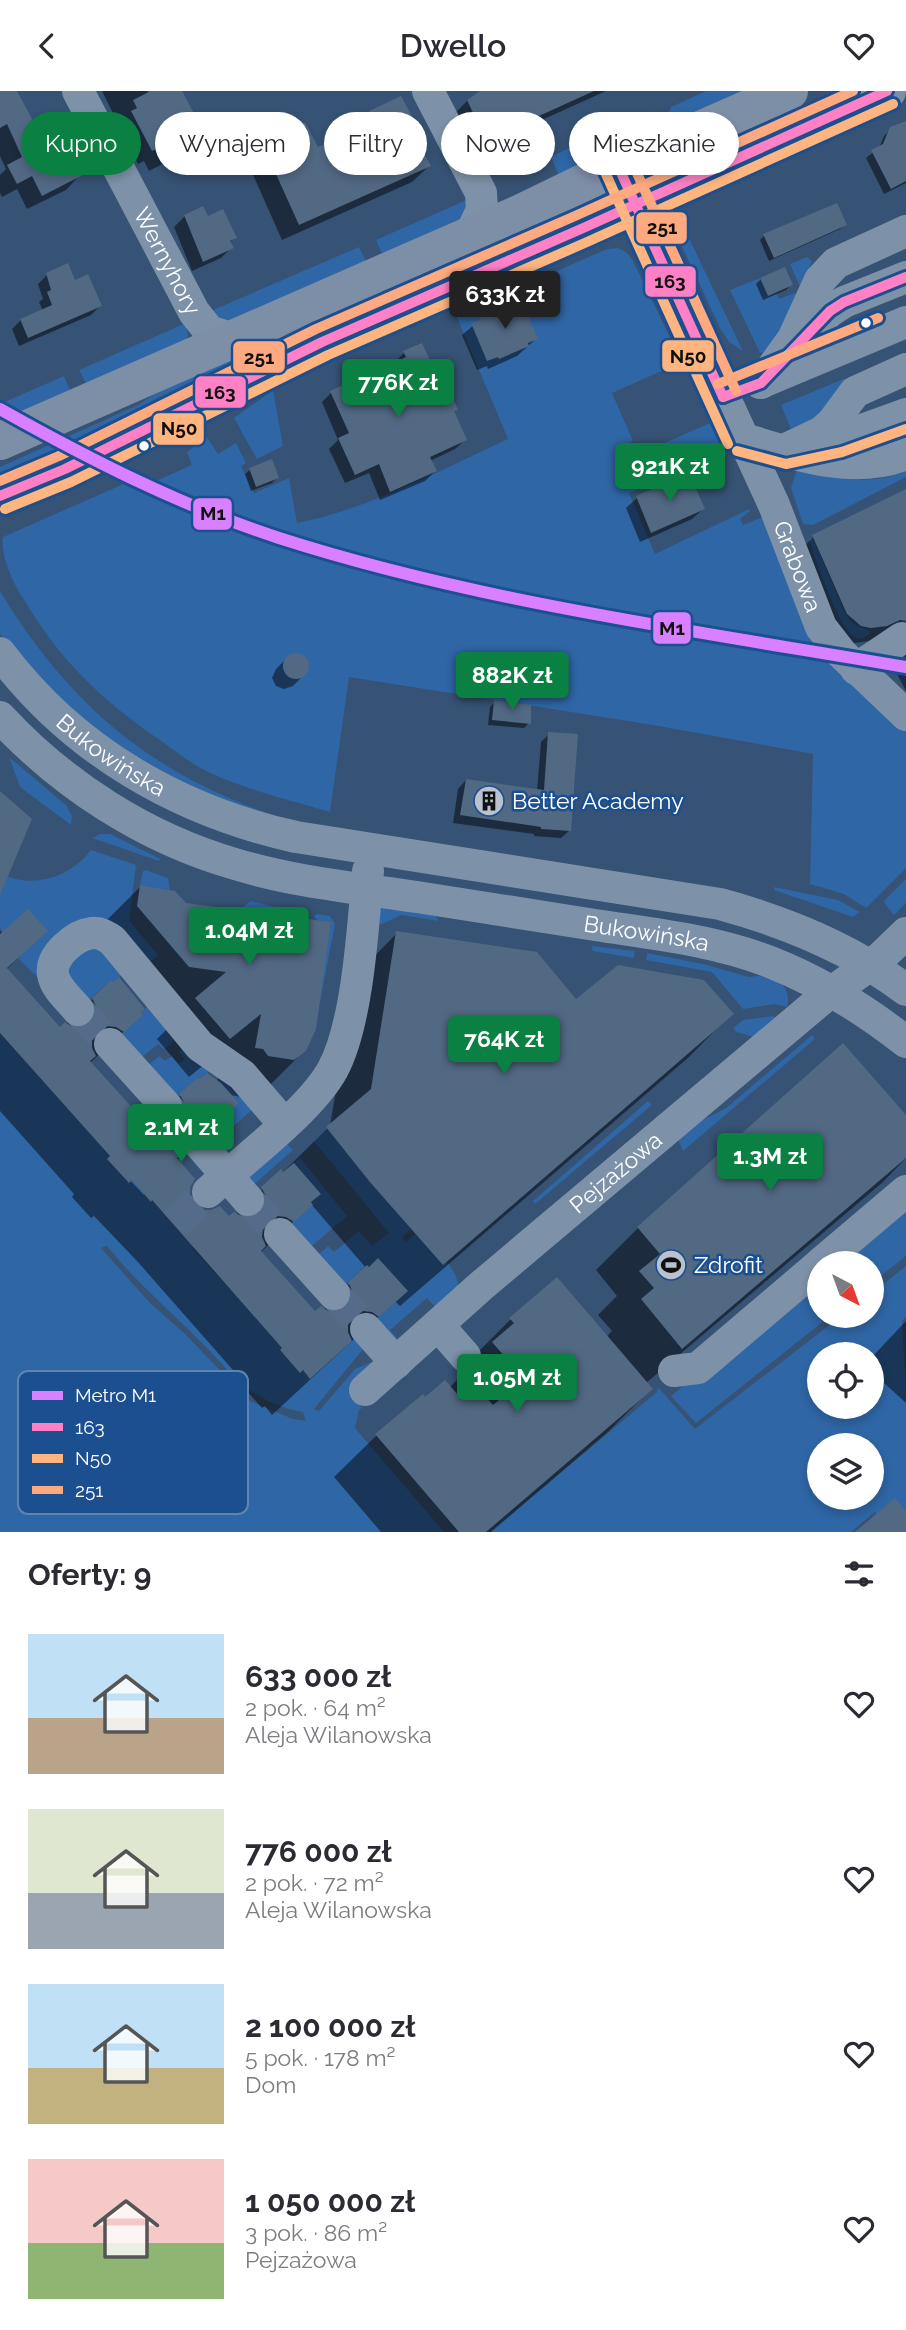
<!DOCTYPE html>
<html lang="pl">
<head>
<meta charset="utf-8">
<style>
  :root { --surface:#fff; --page:#f2f2f3; --text:#2b2b33; --muted:#7c7c81; --accent:#0b8043 }
  body { margin:0; font-family:Raleway,sans-serif; background:var(--page); color:var(--text); height:100vh; display:flex; flex-direction:column; font-size:26px; white-space:nowrap }
  * { box-sizing:border-box; margin:0 }
  p { font-size:23px; color:var(--muted) }
  .icon { flex:none; width:38px; height:38px; fill:none; stroke:currentColor; stroke-width:2; stroke-linecap:round; stroke-linejoin:round }
  .map { position:relative; height:1441px; overflow:hidden }
  .side { display:flex; flex-direction:column; background:var(--surface); flex:1 }
  .side>* { flex:none }
  .guide { position:absolute; left:21px; top:21px; width:864px; height:63px; display:flex; gap:14px }
  .needle { width:46px; rotate:139deg }
  .controls { position:absolute; left:807px; top:1160px; display:grid; gap:14px }
  .controls a { display:grid; place-items:center; width:77px; height:77px; border-radius:50%; background:var(--surface); box-shadow:0 4px 10px #0003; font-size:35px }
  .price { position:absolute; translate:-50% -60px; padding:0 16px; border-radius:7px; background:var(--accent); color:#fff; font-size:23px; line-height:46px; filter:drop-shadow(0 2px 4px #0008) }
  .price::after { content:''; position:absolute; left:50%; top:42px; width:21px; height:16px; margin-left:-10px; background:inherit; clip-path:polygon(0 0,100% 0,50% 100%) }
  .price.active { background:#222; color:#fff }
  ul { padding:0; list-style:none }
  li { display:flex; align-items:center; gap:21px; height:175px; padding:0 28px }
  li span { display:grid; place-items:center; flex:none; width:196px; height:140px; border-radius:0px; color:#555 }
  li>.icon { margin-inline-start:auto }
  span .icon { width:84px; height:84px; fill:#fffc; stroke-width:1 }
  li b { font-size:30px }
  h2 { display:flex; justify-content:space-between; align-items:center; height:84px; padding:0 28px; font-size:30px }
  .chip { padding:0 24px; border-radius:32px; background:var(--surface); box-shadow:0 4px 10px #0003; font-size:24px; line-height:63px }
  .chip.active { background:var(--accent); color:#fff }
  header { display:flex; justify-content:space-between; align-items:center; height:91px; padding:0 28px; background:var(--surface); font-size:32px; font-weight:600 }
  .map>svg:first-child { display:block }
  .green { fill:#2f66a5; fill-rule:evenodd }
  .shadow { fill:#0007; fill-rule:evenodd }
  .building { fill:#526984 }
  .lines { fill:none; stroke-linecap:round; stroke-linejoin:round }
  .minor-tunnel { stroke:#546c89; stroke-width:32; stroke-dasharray:32 16; stroke-linecap:butt }
  .minor { stroke:#7d92a8; stroke-width:32 }
  .major { stroke:#7d8ea7; stroke-width:38 }
  .bus-1-casing { stroke:#1b4f8f; stroke-width:16 }
  .bus-2-casing { stroke:#1b4f8f; stroke-width:16 }
  .bus-3-casing { stroke:#1b4f8f; stroke-width:16 }
  .bus-1 { stroke:#ff80c5; stroke-width:10 }
  .bus-2 { stroke:#ffb580; stroke-width:10 }
  .bus-3 { stroke:#ffa980; stroke-width:10 }
  .metro-1-casing { stroke:#1b4f8f; stroke-width:18 }
  .metro-1 { stroke:#d880ff; stroke-width:12 }
  .bus-dot { fill:#fff; stroke:#1b4f8f; stroke-width:2.5 }
  .labels { text-anchor:middle; stroke-width:5; stroke-linejoin:round; paint-order:stroke }
  .street-label { font-size:23px; fill:#fff; stroke:#1b4f8f }
  .poi-label { font-size:23px; fill:#fff; stroke:#1b4f8f; text-anchor:start }
  .key { fill:#1b4f8f; stroke:#5f84b1; stroke-width:2 }
  .key-label { font-size:19px; fill:#fff }
  .line-badge { stroke:#1b4f8f; stroke-width:2.5 }
  .pale-badge-label { font-size:19px; text-anchor:middle; font-weight:bold; fill:#111 }
</style>
</head>
<body>
<header><svg class="icon" aria-label="back" viewBox="0 0 24 24"><path d="M15 5l-7 7 7 7"/></svg>Dwello<svg class="icon" aria-label="heart" viewBox="0 0 24 24"><path d="M12 20l-8-8c-3-5 5-10 8-4 3-6 11-1 8 4z"/></svg></header>
<div class="map">
<svg width="906" height="1441" viewBox="0 0 906 1441">
  <rect width="100%" height="100%" fill="#365274"/>
  <g class="green">
    <polygon points="706,0 751,0 676,34 669,21 671,16"/>
    <polygon points="653,20 663,41 607,64 597,45"/>
    <polygon points="569,57 579,78 560,87 551,66"/>
    <polygon points="471,107 469,124 382,163 376,149"/>
    <polygon points="598,107 601,109 0,389 0,376 138,314 183,285"/>
    <polygon points="687,143 743,260 729,251 721,239 678,147"/>
    <polygon points="359,156 366,170 230,232 206,222"/>
    <path d="M618,157L626,161L632,168L682,271L612,302L633,350L623,355L628,367L638,363L643,373L648,372L657,390L629,402L655,463L749,418L750,420L740,428L743,434L763,426L895,629L906,639V777L866,817L844,803L810,793L813,663L653,634L349,586L330,721C289,709 247,699 208,681C193,674 178,662 164,652C101,609 60,570 21,504C12,490 0,462 3,446L144,384L149,393L192,374L187,361L207,346L218,363L236,352L246,372L241,375L254,402L289,387L297,432C371,417 440,379 508,348L456,224L607,158Z"/>
    <polygon points="807,166 812,170 801,198 790,173"/>
    <polygon points="760,187 768,205 776,202 779,208 795,202 799,203 782,243 764,261 760,262 730,199"/>
    <polygon points="186,232 188,245 184,252 87,295 79,279"/>
    <polygon points="64,285 71,301 0,333 0,313"/>
    <polygon points="846,287 825,321 793,343 781,314"/>
    <polygon points="273,299 283,355 257,368 234,327"/>
    <polygon points="710,332 724,360 664,387 651,358"/>
    <path d="M797,378C839,385 865,397 906,380V386L813,434L803,433L791,397Z"/>
    <path d="M812,446L846,524L854,533L871,541C867,545 863,549 857,547C839,541 816,468 809,449Z"/>
    <path d="M0,500C71,617 155,686 285,728L231,718L109,653L12,560L0,543Z"/>
    <polygon points="9,666 66,714 72,725 71,734 20,696"/>
    <polygon points="100,743 110,743 160,768 159,770 92,747"/>
    <path d="M91,759L136,774L129,830L158,864L143,877L103,837L42,891L18,867L0,837V783C33,798 69,787 91,759Z"/>
    <polygon points="146,779 168,787 170,799 140,794 143,780"/>
    <polygon points="906,788 906,812 894,824 885,813 884,810"/>
    <polygon points="774,796 838,809 860,821 853,826 774,799"/>
    <polygon points="251,810 278,817 283,825 240,818"/>
    <polygon points="384,816 432,820 439,830 401,824 382,833 373,832 379,820"/>
    <polygon points="317,823 330,825 335,833 314,942 311,942 331,831 317,829 314,825"/>
    <polygon points="99,849 181,944 164,958 158,953 135,972 114,949 143,924 141,922 150,913 123,883 113,891 111,889 81,916 59,876"/>
    <polygon points="591,855 635,860 634,867 593,860"/>
    <path d="M647,862L703,873L749,886L771,883C783,892 791,901 787,916L775,913L743,918L712,881L646,869Z"/>
    <polygon points="773,925 781,928 758,947 736,941 733,937 743,929"/>
    <path d="M0,942L110,1065L108,1067L129,1091L132,1089L195,1156L193,1158L283,1256L280,1260L300,1281L303,1279L310,1288L354,1248L364,1257L314,1318L319,1320L355,1278L376,1269L375,1274L348,1299L362,1317L359,1319L355,1337L444,1441H0ZM107,1155C136,1191 170,1220 202,1252C219,1268 233,1289 253,1301C268,1311 285,1318 303,1321L306,1330L293,1328L250,1310L184,1242L151,1213L101,1157Z"/>
    <polygon points="812,944 815,948 683,1060 678,1048 695,1033 726,1017"/>
    <polygon points="188,952 252,1019 211,1055 202,1046 229,1021 228,1019 237,1010 210,980 200,988 198,986 170,1011 142,980 159,965 165,970 172,965 179,973 185,968 179,961"/>
    <polygon points="648,1010 652,1014 535,1113 533,1110"/>
    <path d="M328,1038L368,1089L412,1137L402,1147L406,1151L416,1142C433,1158 460,1176 459,1201L438,1219L427,1207L390,1239L401,1252L371,1233L398,1209L406,1198L379,1168L369,1176L366,1174L339,1199L312,1169L328,1155L334,1161L359,1140L372,1155L389,1142L314,1050Z"/>
    <polygon points="287,1053 293,1059 249,1098 244,1084"/>
    <polygon points="300,1067 347,1125 305,1161 288,1136 313,1114 311,1111 321,1103 294,1072"/>
    <polygon points="906,1114 906,1165 872,1192 872,1172 834,1172"/>
    <path d="M906,1175V1226L902,1230L906,1301V1420L877,1423L875,1421L851,1441H490L657,1301L658,1296L695,1338L841,1225H872V1202ZM819,1264H872V1316H819ZM819,1354H872V1407H819Z"/>
    <polygon points="819,1185 819,1225 830,1225 696,1332 671,1305"/>
  </g>
  <g class="shadow">
    <polygon points="0,0 16,0 44,54 80,84 66,99 27,118 17,98 2,106 0,102 0,84 6,78 0,65"/>
    <polygon points="102,0 147,0 149,3 154,0 180,0 204,45 189,59 149,80 144,70 138,73"/>
    <polygon points="483,0 606,0 475,59 456,21 470,7"/>
    <polygon points="370,22 414,35 410,39 429,75 412,91 282,149 246,68 262,51 318,58 355,42 353,38"/>
    <polygon points="906,37 906,92 884,103 866,67 879,57 884,45 891,38"/>
    <polygon points="185,125 207,127 235,147 229,152 231,157 221,167 192,180 174,136"/>
    <polygon points="845,134 840,138 769,170 760,149 764,145"/>
    <polygon points="47,184 74,191 100,215 91,224 19,255 12,238 21,229 43,220 39,211 43,208 38,193"/>
    <polygon points="761,188 791,194 786,199 763,209 756,193"/>
    <polygon points="481,228 536,248 517,265 488,278 487,275 477,279 462,244"/>
    <polygon points="404,262 465,349 455,358 430,370 435,380 425,390 380,409 369,382 345,392 329,358 338,349 322,311 331,302 395,271"/>
    <polygon points="250,379 277,387 272,392 251,400 245,383"/>
    <polygon points="688,384 703,418 692,428 640,451 626,417 637,407"/>
    <polygon points="906,400 906,600 896,581 904,572 905,562 870,550 854,552 838,545 798,462 813,446"/>
    <polygon points="295,564 304,567 307,575 304,584 293,595 284,598 276,595 272,587 276,578 287,567"/>
    <polygon points="495,611 529,632 524,637 488,634 490,616"/>
    <polygon points="549,643 570,739 561,747 534,745 534,743 453,732 458,698 466,689 537,700 541,651"/>
    <path d="M141,795L305,959L264,1000L253,1008L230,1004L237,1012L177,1069L189,1095L188,1104L193,1115L202,1120L229,1128L236,1124L263,1098L282,1082L330,1035L355,885L397,842L576,911L731,923L689,966L400,1215L395,1210L272,1324L265,1315L262,1317L244,1297L247,1295L137,1170L94,1125L91,1127L72,1106L74,1103L0,1020V840L3,843L45,840L6,879L60,938L93,908L141,924L90,972L146,1035L154,1030L181,1004L217,991L222,959L189,986L157,948L185,920L101,835ZM127,1081L146,1101L144,1104L125,1084ZM311,1113L366,1177L323,1219L315,1223L260,1162Z"/>
    <polygon points="906,1027 906,1067 883,1091 646,1292 651,1298 609,1340 491,1441 381,1441 334,1386 376,1345 425,1308 449,1297 472,1274 469,1270 511,1228 606,1246 612,1240 598,1224 617,1205 596,1179 638,1137"/>
    <polygon points="906,1230 906,1312 872,1281 872,1266"/>
  </g>
  <g class="building">
    <polygon points="0,0 17,0 45,52 61,44 83,84 42,105 32,85 17,93 7,74 22,66 7,33 0,37"/>
    <polygon points="151,0 182,0 206,45 164,67 158,57 152,60 131,20 137,17 133,9"/>
    <polygon points="480,0 594,0 486,49 467,9"/>
    <polygon points="401,5 417,35 411,38 431,75 299,134 261,50 305,31 318,56 374,31 369,20"/>
    <polygon points="906,30 906,90 891,98 871,59 883,53 890,36"/>
    <polygon points="837,112 847,134 774,167 763,143"/>
    <polygon points="203,115 208,125 223,118 237,147 230,150 234,157 203,171 184,124"/>
    <polygon points="68,172 75,189 88,183 102,215 28,247 20,228 52,214 47,201 51,199 46,182"/>
    <polygon points="785,176 793,194 768,205 760,187"/>
    <polygon points="522,210 538,248 528,252 529,255 499,268 498,266 487,270 471,232 481,228 480,226"/>
    <polygon points="422,252 445,302 450,300 458,319 454,320 467,349 430,366 437,380 390,401 379,373 355,384 338,347 349,342 330,300 406,266 403,260"/>
    <polygon points="272,368 279,387 256,396 249,377"/>
    <polygon points="689,382 705,418 651,442 636,405"/>
    <polygon points="906,398 906,530 900,529 887,535 871,537 861,535 847,523 812,444"/>
    <circle cx="296" cy="575" r="13"/>
    <polygon points="494,609 531,614 531,633 492,629"/>
    <polygon points="548,641 578,643 571,740 541,738 541,736 460,724 466,688 544,699"/>
    <polygon points="0,700 32,728 0,804"/>
    <polygon points="140,794 175,800 186,812 331,831 316,938 306,960 294,969 268,965 263,958 255,957 261,923 230,948 195,907 226,881 189,876 137,815"/>
    <polygon points="28,818 48,840 7,877 60,936 65,931 73,936 81,937 89,933 95,924 96,915 92,907 111,889 113,891 119,886 145,918 141,922 143,924 124,941 116,936 107,935 97,940 92,948 92,957 96,965 90,970 146,1032 152,1027 161,1033 171,1033 178,1029 184,1020 184,1011 179,1003 198,986 200,988 207,982 221,992 239,1012 211,1038 204,1033 194,1032 186,1036 180,1043 179,1053 183,1062 177,1067 195,1088 190,1096 190,1104 195,1114 203,1119 211,1119 220,1115 229,1125 234,1121 243,1126 252,1127 260,1122 265,1114 266,1105 261,1096 281,1078 283,1081 294,1072 321,1103 311,1111 313,1114 294,1131 286,1126 277,1125 267,1130 263,1137 262,1146 266,1155 261,1160 315,1220 321,1215 329,1221 338,1221 346,1217 352,1208 352,1199 348,1191 367,1174 369,1176 378,1167 408,1200 379,1226 372,1221 363,1220 353,1225 348,1233 348,1241 352,1250 310,1288 303,1279 300,1282 280,1259 282,1257 152,1109 151,1111 132,1089 129,1092 107,1068 110,1065 0,942 0,843"/>
    <polygon points="396,840 537,861 576,908 618,874 704,889 734,923 443,1174 369,1090 326,1036 371,998"/>
    <polygon points="843,952 906,1024 906,1067 682,1258 641,1208 654,1197 639,1180 660,1163 637,1136"/>
    <polygon points="557,1186 653,1298 486,1441 459,1441 375,1343 423,1303 425,1306 445,1289 459,1305 473,1292 493,1314 524,1288 492,1251 514,1232 509,1227"/>
    <polygon points="895,1407 906,1420 906,1441 855,1441"/>
  </g>
  <g class="lines">
    <g class="minor-tunnel">
      <polyline points="78,919 110,953"/>
      <polyline points="166,1015 197,1050"/>
      <polyline points="248,1109 280,1143"/>
      <polyline points="174,1133 208,1101"/>
      <polyline points="334,1203 366,1238"/>
    </g>
    <g class="minor">
      <path id="s1" d="M78,0L194,221L209,240L233,248"/>
      <polyline points="428,0 481,102 482,119 470,144"/>
      <path id="s2" d="M618,75L774,414L821,536L842,563L906,624"/>
      <polyline points="801,249 830,220 844,211 906,186"/>
      <polyline points="760,292 906,231"/>
      <polyline points="761,292 793,248 820,189 836,172 906,140"/>
      <path d="M741,347C794,363 853,385 906,363"/>
      <polyline points="809,354 837,348 906,323"/>
      <polyline points="784,359 822,341 832,332 855,301 906,278"/>
      <path id="s3" d="M0,562C73,659 178,720 296,746L720,813C786,831 851,857 906,899"/>
      <polyline points="856,578 902,547"/>
      <path id="s4" d="M0,626C63,694 145,747 235,773C294,791 356,797 417,806C476,815 535,825 595,834C653,843 714,849 770,871C821,891 864,918 906,951"/>
      <path d="M78,919C69,908 55,897 53,883C50,865 75,844 92,842C100,841 106,845 112,849L200,955L242,984L284,1033"/>
      <polyline points="110,953 166,1015"/>
      <polyline points="197,1050 248,1109"/>
      <path d="M208,1101C243,1069 311,1019 333,978C358,931 363,835 368,780"/>
      <polyline points="280,1143 334,1203"/>
      <polyline points="821,1172 906,1100"/>
      <polyline points="438,1234 465,1265"/>
      <polyline points="366,1238 396,1272"/>
      <polyline points="674,1280 698,1277 819,1174"/>
      <path id="s5" d="M365,1299L481,1195L823,907L879,868L906,842"/>
    </g>
    <g class="major">
      <polyline points="0,350 519,123 618,75 789,0"/>
      <polyline points="0,405 65,378 322,251 581,138 887,0"/>
    </g>
    <g class="bus-1-casing">
      <g id="bus-1">
        <polyline points="618,75 723,306"/>
        <polyline points="723,306 761,292 830,220 844,211 906,186"/>
        <polyline points="0,405 65,378 322,251 581,138 887,0"/>
      </g>
    </g>
    <g class="bus-2-casing">
      <g id="bus-2">
        <polyline points="605,81 728,353"/>
        <polyline points="737,360 786,373 842,361 906,338"/>
        <polyline points="5,418 71,391 328,264 587,151 893,13"/>
      </g>
    </g>
    <g class="bus-3-casing">
      <g id="bus-3">
        <polyline points="631,69 736,300"/>
        <polyline points="718,293 878,227"/>
        <polyline points="0,390 59,365 316,238 575,125 853,0"/>
      </g>
    </g>
    <use href="#bus-1" class="bus-1"/>
    <use href="#bus-2" class="bus-2"/>
    <use href="#bus-3" class="bus-3"/>
    <g class="metro-1-casing">
      <path id="metro-1" d="M0,318C89,368 181,415 279,447C482,512 696,540 906,576"/>
    </g>
    <use href="#metro-1" class="metro-1"/>
  </g>
  <defs>
    <g id="building-disc" transform="scale(1.575)"><circle r="9.5" fill="#b9c2ce" stroke="#1b4f8f"/><path d="M-4-6H4V6H1V3H-1V6H-4ZM-2.5-4.3h1.7v1.8h-1.7ZM.8-4.3h1.7v1.8H.8ZM-2.5-1h1.7V.8h-1.7ZM.8-1h1.7V.8H.8Z" fill="#111"/></g>
    <g id="stadium-disc" transform="scale(1.575)"><circle r="9.5" fill="#b9c2ce" stroke="#1b4f8f"/><path d="M0-5a6.5 5 0 1 0 0 10a6.5 5 0 1 0 0-10ZM-3.5-1.8h7v3.6h-7Z" fill="#111"/></g>
  </defs>
  <g fill-rule="evenodd">
    <use href="#building-disc" x="489" y="710"/>
    <use href="#stadium-disc" x="671" y="1174"/>
  </g>
  <g class="bus-dot">
    <circle cx="866" cy="232" r="6"/>
    <circle cx="144" cy="355" r="6"/>
  </g>
  <g class="labels">
    <g class="street-label">
      <text dy="8" stroke="none"><textPath href="#s1" startOffset="192">Wernyhory</textPath></text>
      <text dy="8" stroke="none"><textPath href="#s2" startOffset="439">Grabowa</textPath></text>
      <text dy="8" stroke="none"><textPath href="#s3" startOffset="152">Bukowińska</textPath></text>
      <text dy="8" stroke="none"><textPath href="#s4" startOffset="698">Bukowińska</textPath></text>
      <text dy="8" stroke="none"><textPath href="#s5" startOffset="332">Pejzażowa</textPath></text>
    </g>
    <g class="poi-label">
      <text x="512" y="718">Better Academy</text>
      <text x="694" y="1182">Zdrofit</text>
    </g>
  </g>
  <rect x="18" y="1280" width="230" height="143" rx="10" class="key"/>
  <rect x="32" y="1300" width="31" height="9" fill="#d880ff"/>
  <rect x="32" y="1332" width="31" height="8" fill="#ff80c5"/>
  <rect x="32" y="1363" width="31" height="9" fill="#ffb580"/>
  <rect x="32" y="1395" width="31" height="8" fill="#ffa980"/>
  <g class="key-label">
    <text x="75" y="1311">Metro M1</text>
    <text x="75" y="1343">163</text>
    <text x="75" y="1374">N50</text>
    <text x="75" y="1406">251</text>
  </g>
  <g class="line-badge">
    <rect x="635" y="120" width="53" height="34" rx="7" fill="#ffa980"/>
    <rect x="644" y="174" width="53" height="33" rx="7" fill="#ff80c5"/>
    <rect x="661" y="248" width="54" height="34" rx="7" fill="#ffb580"/>
    <rect x="232" y="249" width="54" height="34" rx="7" fill="#ffa980"/>
    <rect x="194" y="284" width="53" height="34" rx="7" fill="#ff80c5"/>
    <rect x="152" y="321" width="53" height="34" rx="7" fill="#ffb580"/>
    <rect x="192" y="406" width="41" height="34" rx="7" fill="#d880ff"/>
    <rect x="652" y="520" width="40" height="34" rx="7" fill="#d880ff"/>
  </g>
  <g class="pale-badge-label">
    <text x="662" y="143">251</text>
    <text x="670" y="197">163</text>
    <text x="688" y="272">N50</text>
    <text x="259" y="273">251</text>
    <text x="220" y="308">163</text>
    <text x="179" y="344">N50</text>
    <text x="213" y="429">M1</text>
    <text x="672" y="544">M1</text>
  </g>
</svg>
<div class="controls">
<a><svg class="needle" viewBox="-14 -14 28 28"><path d="M0-13l5 13h-10z" fill="#e53935"/><path d="M0 13l5-13h-10z" fill="#7c7c81"/></svg></a>
<a><svg class="icon" aria-label="locate" viewBox="0 0 24 24"><circle cx="12" cy="12" r="6"/><path d="M12 2v4M12 18v4M2 12h4M18 12h4"/></svg></a>
<a><svg class="icon" aria-label="layers" viewBox="0 0 24 24"><path d="M12 4l9 5-9 5-9-5zM3 14l9 5 9-5"/></svg></a>
</div>
<b class="price active" style="left:505px;top:240px">633K zł</b>
<b class="price" style="left:398px;top:328px">776K zł</b>
<b class="price" style="left:670px;top:412px">921K zł</b>
<b class="price" style="left:512px;top:621px">882K zł</b>
<b class="price" style="left:249px;top:876px">1.04M zł</b>
<b class="price" style="left:504px;top:985px">764K zł</b>
<b class="price" style="left:181px;top:1073px">2.1M zł</b>
<b class="price" style="left:770px;top:1102px">1.3M zł</b>
<b class="price" style="left:517px;top:1323px">1.05M zł</b>
<div class="guide">
<a class="chip active">Kupno</a>
<a class="chip">Wynajem</a>
<a class="chip">Filtry</a>
<a class="chip">Nowe</a>
<a class="chip">Mieszkanie</a>
</div>
</div>
<section class="side">
<h2>Oferty: 9<svg class="icon" aria-label="filters" viewBox="0 0 24 24"><path d="M4 7h16M4 17h16"/><circle cx="9" cy="7" r="2"/><circle cx="15" cy="17" r="2"/></svg></h2>
<ul>
<li><span style="background:linear-gradient(#bfe0f5 60%,#b9a48a 0)"><svg class="icon" aria-label="home" viewBox="0 0 24 24"><path d="M3 11l9-7 9 7M6 9v11h12V9"/></svg></span><div><b>633 000 zł</b><p>2 pok. · 64 m²</p><p>Aleja Wilanowska</p></div><svg class="icon" aria-label="heart" viewBox="0 0 24 24"><path d="M12 20l-8-8c-3-5 5-10 8-4 3-6 11-1 8 4z"/></svg></li>
<li><span style="background:linear-gradient(#dfe7d0 60%,#9aa5b1 0)"><svg class="icon" aria-label="home" viewBox="0 0 24 24"><path d="M3 11l9-7 9 7M6 9v11h12V9"/></svg></span><div><b>776 000 zł</b><p>2 pok. · 72 m²</p><p>Aleja Wilanowska</p></div><svg class="icon" aria-label="heart" viewBox="0 0 24 24"><path d="M12 20l-8-8c-3-5 5-10 8-4 3-6 11-1 8 4z"/></svg></li>
<li><span style="background:linear-gradient(#bfe0f5 60%,#c2b280 0)"><svg class="icon" aria-label="home" viewBox="0 0 24 24"><path d="M3 11l9-7 9 7M6 9v11h12V9"/></svg></span><div><b>2 100 000 zł</b><p>5 pok. · 178 m²</p><p>Dom</p></div><svg class="icon" aria-label="heart" viewBox="0 0 24 24"><path d="M12 20l-8-8c-3-5 5-10 8-4 3-6 11-1 8 4z"/></svg></li>
<li><span style="background:linear-gradient(#f6c9c9 60%,#8fb573 0)"><svg class="icon" aria-label="home" viewBox="0 0 24 24"><path d="M3 11l9-7 9 7M6 9v11h12V9"/></svg></span><div><b>1 050 000 zł</b><p>3 pok. · 86 m²</p><p>Pejzażowa</p></div><svg class="icon" aria-label="heart" viewBox="0 0 24 24"><path d="M12 20l-8-8c-3-5 5-10 8-4 3-6 11-1 8 4z"/></svg></li>
</ul>
</section>
</body>
</html>
